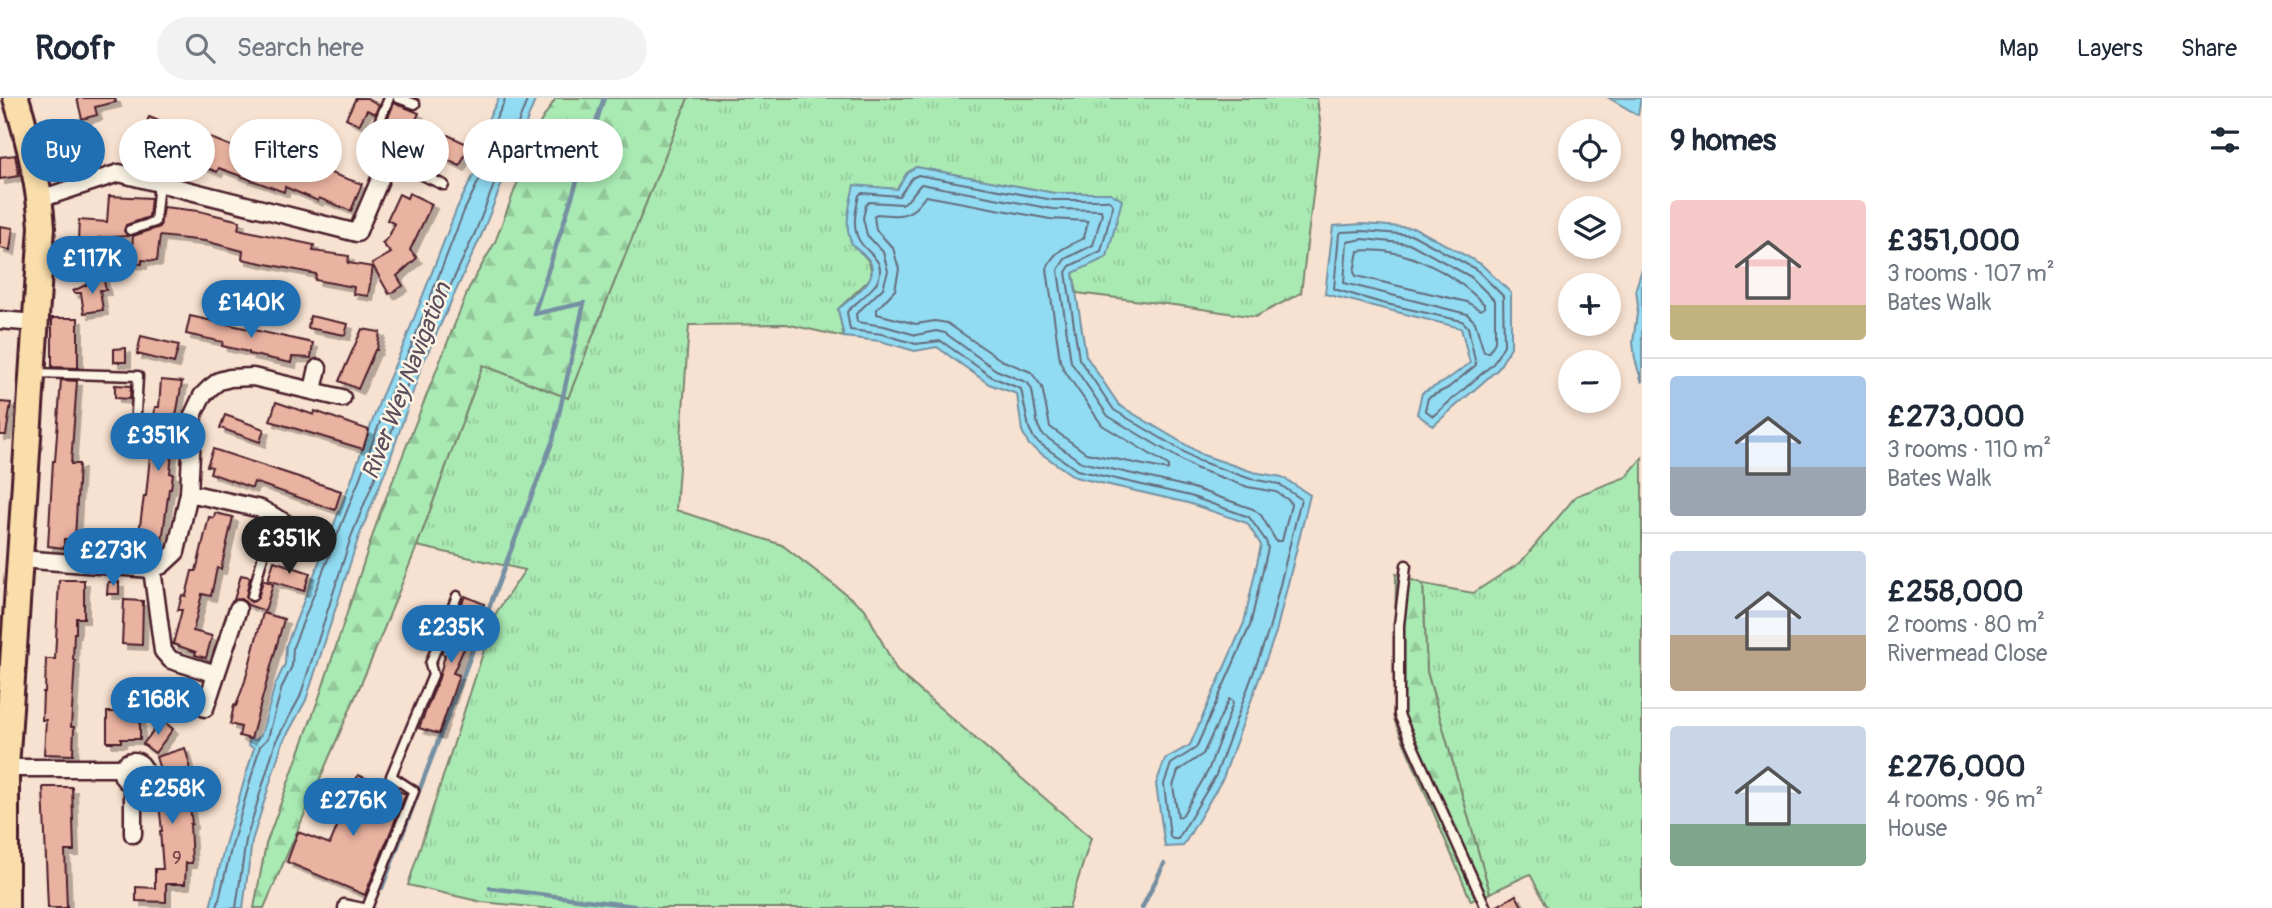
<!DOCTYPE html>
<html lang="en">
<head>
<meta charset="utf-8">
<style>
  :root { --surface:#fff; --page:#f2f2f3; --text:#1f2937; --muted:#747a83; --line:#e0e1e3; --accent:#1f6fb2 }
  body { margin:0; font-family:Pangolin,sans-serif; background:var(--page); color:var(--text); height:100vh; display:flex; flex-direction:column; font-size:26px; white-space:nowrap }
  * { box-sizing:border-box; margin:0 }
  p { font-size:23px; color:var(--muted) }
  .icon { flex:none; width:38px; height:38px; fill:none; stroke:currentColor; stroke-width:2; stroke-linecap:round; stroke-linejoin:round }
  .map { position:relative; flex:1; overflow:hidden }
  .details { display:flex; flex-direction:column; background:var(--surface); width:630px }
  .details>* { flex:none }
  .banner { position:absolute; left:21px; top:21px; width:665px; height:63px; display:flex; gap:14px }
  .fabs { position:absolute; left:1558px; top:21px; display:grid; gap:14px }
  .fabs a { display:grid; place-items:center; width:63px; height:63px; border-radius:50%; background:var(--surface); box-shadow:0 4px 10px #0003; font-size:35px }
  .price { position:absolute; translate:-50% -60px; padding:0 16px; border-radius:24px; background:var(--accent); color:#fff; font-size:23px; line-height:46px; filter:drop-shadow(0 2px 4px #0008) }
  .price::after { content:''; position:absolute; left:50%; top:42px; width:21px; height:16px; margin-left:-10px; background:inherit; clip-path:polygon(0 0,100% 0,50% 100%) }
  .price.active { background:#222; color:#fff }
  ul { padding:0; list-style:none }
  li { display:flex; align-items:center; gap:21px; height:175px; padding:0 28px }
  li+li { border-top:2px solid var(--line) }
  li span { display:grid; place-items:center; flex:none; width:196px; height:140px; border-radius:7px; color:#555 }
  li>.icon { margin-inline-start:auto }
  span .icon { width:84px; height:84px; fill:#fffc; stroke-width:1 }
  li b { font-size:30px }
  h2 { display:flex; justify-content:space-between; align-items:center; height:84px; padding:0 28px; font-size:30px }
  .tag { padding:0 24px; border-radius:32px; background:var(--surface); box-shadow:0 4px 10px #0003; font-size:24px; line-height:63px }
  .tag.active { background:var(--accent); color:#fff }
  header { display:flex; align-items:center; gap:42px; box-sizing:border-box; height:98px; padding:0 35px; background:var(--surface); border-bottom:2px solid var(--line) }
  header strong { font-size:33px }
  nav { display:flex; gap:38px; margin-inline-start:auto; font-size:24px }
  .search { width:490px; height:63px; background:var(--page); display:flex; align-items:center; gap:18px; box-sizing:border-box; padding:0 24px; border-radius:38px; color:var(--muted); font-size:26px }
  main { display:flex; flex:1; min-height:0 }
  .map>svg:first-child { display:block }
  .grass { fill:url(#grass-tufts); stroke:#7a846f; stroke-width:2 }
  .forest { fill:url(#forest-firs); stroke:#7a846f; stroke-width:2 }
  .water { fill:#91dcf2; stroke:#7590a2; stroke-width:2 }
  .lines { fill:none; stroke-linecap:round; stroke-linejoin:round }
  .shore { stroke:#666b7b; stroke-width:2 }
  .stream { stroke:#7590a2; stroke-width:4.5 }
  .building { fill:#eab2a0; stroke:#4a1f2b; stroke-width:2; filter:url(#shadow) }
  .service-casing { stroke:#4a1f2b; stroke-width:13 }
  .minor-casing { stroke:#4a1f2b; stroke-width:21 }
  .primary-casing { stroke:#4a1f2b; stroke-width:30 }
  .service { stroke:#fcf5e5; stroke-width:8 }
  .minor { stroke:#fcf5e5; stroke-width:16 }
  .primary { stroke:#f9ddab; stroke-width:24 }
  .labels { text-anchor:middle; stroke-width:5; stroke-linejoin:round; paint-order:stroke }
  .number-label { font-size:19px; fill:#724448 }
  .water-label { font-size:24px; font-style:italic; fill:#5c4e5d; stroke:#fcf5e5 }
</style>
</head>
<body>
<header>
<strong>Roofr</strong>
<div class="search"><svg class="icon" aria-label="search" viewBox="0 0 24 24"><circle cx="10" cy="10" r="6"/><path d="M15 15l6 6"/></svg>Search here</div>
<nav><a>Map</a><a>Layers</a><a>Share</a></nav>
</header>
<main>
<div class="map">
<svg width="1642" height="810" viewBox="0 0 1642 810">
  <defs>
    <pattern id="grass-tufts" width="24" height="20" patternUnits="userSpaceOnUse" patternTransform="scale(1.75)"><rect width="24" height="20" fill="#a9eab3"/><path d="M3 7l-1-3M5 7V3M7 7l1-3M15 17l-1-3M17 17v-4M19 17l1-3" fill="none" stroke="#93c89a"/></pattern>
    <pattern id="forest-firs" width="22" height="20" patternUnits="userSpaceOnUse" patternTransform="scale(1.75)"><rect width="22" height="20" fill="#a9eab3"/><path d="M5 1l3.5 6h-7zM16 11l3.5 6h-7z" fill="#93c89a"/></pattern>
    <filter id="shadow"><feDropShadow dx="5" dy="5" stdDeviation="0" flood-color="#0004"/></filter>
  </defs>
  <rect width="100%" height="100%" fill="#f7e1d0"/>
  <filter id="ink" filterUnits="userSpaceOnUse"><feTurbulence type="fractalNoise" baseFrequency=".0143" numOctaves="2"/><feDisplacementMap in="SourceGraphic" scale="14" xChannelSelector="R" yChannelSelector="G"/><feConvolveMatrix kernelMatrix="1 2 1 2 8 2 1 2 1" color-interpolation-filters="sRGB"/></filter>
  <g filter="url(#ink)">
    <g class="grass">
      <path d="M688,0H1317L1321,31L1301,195L1255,219L1182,208L1077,195L1073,175L1110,95H1054L916,69L907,75L897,91L854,88L852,146C864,157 873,163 871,180L838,211L844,239L786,226L689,227L676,412L782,447L865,511L897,573L1091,740L1069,810H543L482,804L408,787L496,515L525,472L417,448L483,267L568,300Z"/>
      <polygon points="1642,360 1642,810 1548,810 1530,776 1490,795 1427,574 1423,486 1473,495 1521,464 1576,398 1626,379"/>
    </g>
    <g class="forest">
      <polygon points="556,0 688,0 568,300 483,267 417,448 373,558 264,810 254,810 266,746 321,594 380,415 469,190 495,144 540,25"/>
      <polygon points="1396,476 1423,486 1427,574 1490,795 1471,803 1394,621"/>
    </g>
    <g class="water">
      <polygon points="499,0 536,0 481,138 422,267 389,364 358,441 306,602 282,646 252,743 243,810 210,810 224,750 254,650 248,647 250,641 256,642 261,637 275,587 285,566 286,548 351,383 381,299 404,246 457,110 478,68 476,45"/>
      <polygon points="1609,0 1641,0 1638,17"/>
      <path d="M916,69L1054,95H1110L1122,102L1107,159L1073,175L1086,258L1119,307L1203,357L1253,374L1282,379L1310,397L1276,534L1223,680L1183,748L1165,749L1156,686L1165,661L1190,647L1244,525L1261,447L1247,425L1188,405L1075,379L1029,347L1022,333L1017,296L989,286L937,249L915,253L880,243L844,239L838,211C851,200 883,180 868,161C864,156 856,152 852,146C843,129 850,105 854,87L897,91L907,75Z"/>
      <polygon points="1363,126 1415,130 1481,166 1511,195 1511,249 1498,271 1433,328 1417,316 1422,295 1444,284 1470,265 1461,230 1325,196 1333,128"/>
      <polygon points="1642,171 1642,285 1635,261 1633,244 1638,208 1636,190"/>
    </g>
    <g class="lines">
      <g class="shore">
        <path d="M918,77L1053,102H1107L1112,105L1113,108L1101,153L1070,168L1066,174L1079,261L1114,312L1199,363L1251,381L1279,386L1301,401L1269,532L1216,677L1178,741H1173L1170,739L1164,686L1171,666L1196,650L1250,528L1268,450L1266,443L1249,419L1190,398L1077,372L1035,342L1029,330L1021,291L992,279L941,243L916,246L882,236L850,232L847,214C854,206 874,192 878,182C887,160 864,155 858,140C852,126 856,112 859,97L862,95L899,98L912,80Z"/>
        <polygon points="921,86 1052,111 1101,112 1102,116 1093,147 1065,161 1058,172 1071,264 1108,318 1195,370 1248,389 1276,394 1290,403 1291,407 1282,443 1276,443 1261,417 1253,411 1193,390 1081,364 1042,336 1038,328 1032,292 1028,285 996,272 945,235 936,233 916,237 884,228 857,224 856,216 883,190 888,173 883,154 867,137 863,120 866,107 869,104 902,106 908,102"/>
        <path d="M926,98L1050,121L1088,123L1084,140C1069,148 1053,152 1047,171L1060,262L1064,272L1102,327L1168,367V372L1086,355L1050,329L1042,289L1031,274L1001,262L947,225L935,223L916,226L877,216V211L895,192L899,171L893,150L876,132L874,118L877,116C890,117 903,120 914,111C919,107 922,102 926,98Z"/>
        <polygon points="1363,133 1413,137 1477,172 1503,198 1504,247 1493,266 1433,318 1425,312 1428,300 1448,290 1476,267 1468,229 1462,223 1382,205 1334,191 1339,136 1342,134"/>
        <polygon points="1363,141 1411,146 1471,179 1495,203 1495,244 1489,254 1484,254 1475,224 1467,216 1344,185 1347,144"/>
        <path d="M1358,153C1405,148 1452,174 1484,206V210L1480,212L1467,204L1356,178L1354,174Z"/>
        <polygon points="1229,601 1232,602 1233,605 1208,673 1182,718 1178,719 1173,688 1178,673 1203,656"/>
        <polyline points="217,810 231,751 260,648 268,640 282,589 292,568 293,549 358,385 389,299 411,249 464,113 485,70 483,46 504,5 505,0"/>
        <polyline points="236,810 246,742 276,643 300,599 351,439 382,362 415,264 475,135 528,0"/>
      </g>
      <g class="stream">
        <polyline points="382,790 553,342 584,205 534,216 604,0"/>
        <polyline points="490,790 650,810"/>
        <polyline points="1142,810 1164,766"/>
      </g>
    </g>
    <g class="building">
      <polygon points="77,0 115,0 116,4 95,9 97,17 82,21"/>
      <polygon points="356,0 367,0 379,7 375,16 367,12 359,27 346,20"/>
      <polygon points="394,5 419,15 416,22 469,47 460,68 410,44 413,38 387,22"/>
      <polygon points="149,19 200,39 201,36 233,49 235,45 300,69 302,65 362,86 351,113 319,100 318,103 285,89 284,94 219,70 217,74 185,61 184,64 153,51 150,57 140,53 144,45 139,43"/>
      <polygon points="88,27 96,61 70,67 62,33"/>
      <polygon points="15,57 19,78 0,81 0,59"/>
      <polygon points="409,95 432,106 410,152 417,160 397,178 403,188 389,196 372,166 391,155 382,145 388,140 395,126 387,122 399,96 407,100"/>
      <polygon points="109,98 151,100 149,119 126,127 124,133 128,138 98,140 97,165 77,164 79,122 107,124"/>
      <polygon points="163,109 199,113 240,123 238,131 314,147 313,153 349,158 348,165 373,169 368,198 353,196 354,189 315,182 316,176 242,161 243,153 205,143 160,138 157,163 142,162 142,166 131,165 133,138 160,129"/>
      <polygon points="0,128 13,130 10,152 0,150"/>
      <polygon points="103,179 106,192 100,192 103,212 84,215 81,195 74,195 73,193"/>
      <polygon points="190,218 313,245 311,260 292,259 291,265 249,256 249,254 222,248 223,244 186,236"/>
      <polygon points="310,218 348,226 345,237 308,230"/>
      <polygon points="52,220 78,220 78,270 52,269"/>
      <polygon points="362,231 380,234 377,252 375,252 358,291 339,283"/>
      <polygon points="141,238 179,247 174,265 137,256"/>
      <polygon points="126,250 126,264 114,264 114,251"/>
      <polygon points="61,282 77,283 71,366 79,366 75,441 64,441 64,450 48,448 53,363 55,363"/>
      <polygon points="161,282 182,284 175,324 170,375 173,376 171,391 169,391 161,451 155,451 155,456 117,450 119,439 138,442 144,398 146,398 155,309 159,309"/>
      <polygon points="115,287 131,288 130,301 115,300"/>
      <polygon points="0,304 11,305 6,337 0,337"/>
      <polygon points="276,304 314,317 315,313 369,332 363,351 270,323"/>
      <polygon points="225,317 264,331 260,344 220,330"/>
      <polygon points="213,351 341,393 335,412 254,384 252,390 210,375 212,369 207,368"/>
      <polygon points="215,415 233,419 221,471 217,470 211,498 202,496 193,533 212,538 206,560 195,557 196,554 173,546 182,512 178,512 182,497 186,498 192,473 196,473 209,419 214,420"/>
      <polygon points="274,463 310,475 304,493 268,482"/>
      <polygon points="241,477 250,479 246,499 251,504 258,500 263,482 273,486 265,513 248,507 242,501 234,502"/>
      <polygon points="59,482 84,482 84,520 76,520 76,535 74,535 73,562 75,562 71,629 74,629 73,657 44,656 46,622 42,622 43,594 45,594 46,561 55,561"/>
      <polygon points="108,484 119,484 119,496 107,496"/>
      <polygon points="465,498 484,506 453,575 459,577 439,636 419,630 439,580 445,557 441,555"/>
      <polygon points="124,502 143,503 142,547 122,546"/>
      <polygon points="263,515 284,521 251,641 239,638 241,629 230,626 234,607 236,608 245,583"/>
      <polygon points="126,611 140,611 140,641 121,641 121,644 107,644 107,614 126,614"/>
      <polygon points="162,622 173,631 155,655 143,646"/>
      <polygon points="185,650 189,664 190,690 188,690 192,726 190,726 192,765 186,765 185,786 166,786 166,804 136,803 136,789 155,790 155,771 163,771 160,733 162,733 158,697 160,697 159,678 162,678 156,659"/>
      <polygon points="358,677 406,696 365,797 287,764 298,734 330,746"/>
      <polygon points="43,689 72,689 74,753 65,753 67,810 48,810"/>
      <polygon points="1516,797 1523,810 1494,810"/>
    </g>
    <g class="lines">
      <g class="service-casing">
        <g id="service">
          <polyline points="389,0 379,24 397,38 390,58"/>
          <polyline points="398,0 415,6"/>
          <polyline points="388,62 444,87"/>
          <polyline points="130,132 155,124 159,84"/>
          <polyline points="35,275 138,278 135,333"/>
          <polyline points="1406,467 1399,527 1399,617 1486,810"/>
          <polyline points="252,498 274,418"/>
          <polyline points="343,810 344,806 363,810"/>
          <polyline points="367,810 414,693 391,678 433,577 430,566 457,498"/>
        </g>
      </g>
      <g class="minor-casing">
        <g id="minor">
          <polyline points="40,101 119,75 357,135 390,58"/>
          <polyline points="0,222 36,225"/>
          <polyline points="313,292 318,270"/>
          <polyline points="189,395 261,411 282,423 316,447"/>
          <polyline points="20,461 152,471 162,467 176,454 189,395 193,317 202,298 210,290 219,283 230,280 253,279 342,300"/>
          <polyline points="152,471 163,553 171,562 216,576"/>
          <polyline points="205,610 238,511"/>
          <circle cx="133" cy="674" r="11"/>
          <polyline points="6,670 123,670"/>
          <polyline points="133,685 133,736"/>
        </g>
      </g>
      <g class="primary-casing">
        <path id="primary" d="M6,810V670L42,129C39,85 29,42 16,0"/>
      </g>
      <use href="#service" class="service"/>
      <use href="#minor" class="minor"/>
      <use href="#primary" class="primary"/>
    </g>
  </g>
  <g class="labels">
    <g class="number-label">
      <text x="177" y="766">9</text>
    </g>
    <g class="water-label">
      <text transform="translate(406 283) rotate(-69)" y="8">River Wey Navigation</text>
    </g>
  </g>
</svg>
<div class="fabs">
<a><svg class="icon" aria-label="locate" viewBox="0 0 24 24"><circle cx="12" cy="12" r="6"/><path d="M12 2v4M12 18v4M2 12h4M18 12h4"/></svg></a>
<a><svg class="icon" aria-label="layers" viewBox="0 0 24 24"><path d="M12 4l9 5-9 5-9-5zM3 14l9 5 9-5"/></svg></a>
<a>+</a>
<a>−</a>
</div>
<b class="price" style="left:92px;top:198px">£117K</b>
<b class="price" style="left:251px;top:242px">£140K</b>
<b class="price" style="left:158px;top:375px">£351K</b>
<b class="price active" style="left:289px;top:478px">£351K</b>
<b class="price" style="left:113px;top:490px">£273K</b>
<b class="price" style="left:451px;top:567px">£235K</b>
<b class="price" style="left:158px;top:639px">£168K</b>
<b class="price" style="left:172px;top:728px">£258K</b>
<b class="price" style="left:353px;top:740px">£276K</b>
<div class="banner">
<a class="tag active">Buy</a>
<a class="tag">Rent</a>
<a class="tag">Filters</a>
<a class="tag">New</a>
<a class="tag">Apartment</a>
</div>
</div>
<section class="details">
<h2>9 homes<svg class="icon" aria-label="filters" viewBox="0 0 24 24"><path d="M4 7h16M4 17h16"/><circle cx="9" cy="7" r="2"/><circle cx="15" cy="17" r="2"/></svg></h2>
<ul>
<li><span style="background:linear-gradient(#f6c9c9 75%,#c2b280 0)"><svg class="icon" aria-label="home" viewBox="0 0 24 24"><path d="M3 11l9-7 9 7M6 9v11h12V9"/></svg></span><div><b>£351,000</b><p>3 rooms · 107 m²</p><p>Bates Walk</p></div></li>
<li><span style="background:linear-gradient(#a9c7e8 65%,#9aa5b1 0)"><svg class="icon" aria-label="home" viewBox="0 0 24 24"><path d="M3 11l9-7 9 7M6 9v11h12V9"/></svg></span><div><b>£273,000</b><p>3 rooms · 110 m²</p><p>Bates Walk</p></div></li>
<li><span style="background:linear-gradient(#c9d6e8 60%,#b9a48a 0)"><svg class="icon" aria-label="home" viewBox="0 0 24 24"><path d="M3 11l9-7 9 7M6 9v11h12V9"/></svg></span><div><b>£258,000</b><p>2 rooms · 80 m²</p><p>Rivermead Close</p></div></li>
<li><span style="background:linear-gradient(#c9d6e8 70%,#7fa58c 0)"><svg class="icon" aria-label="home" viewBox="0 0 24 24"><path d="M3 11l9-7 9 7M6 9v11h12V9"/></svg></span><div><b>£276,000</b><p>4 rooms · 96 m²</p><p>House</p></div></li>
</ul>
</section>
</main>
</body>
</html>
